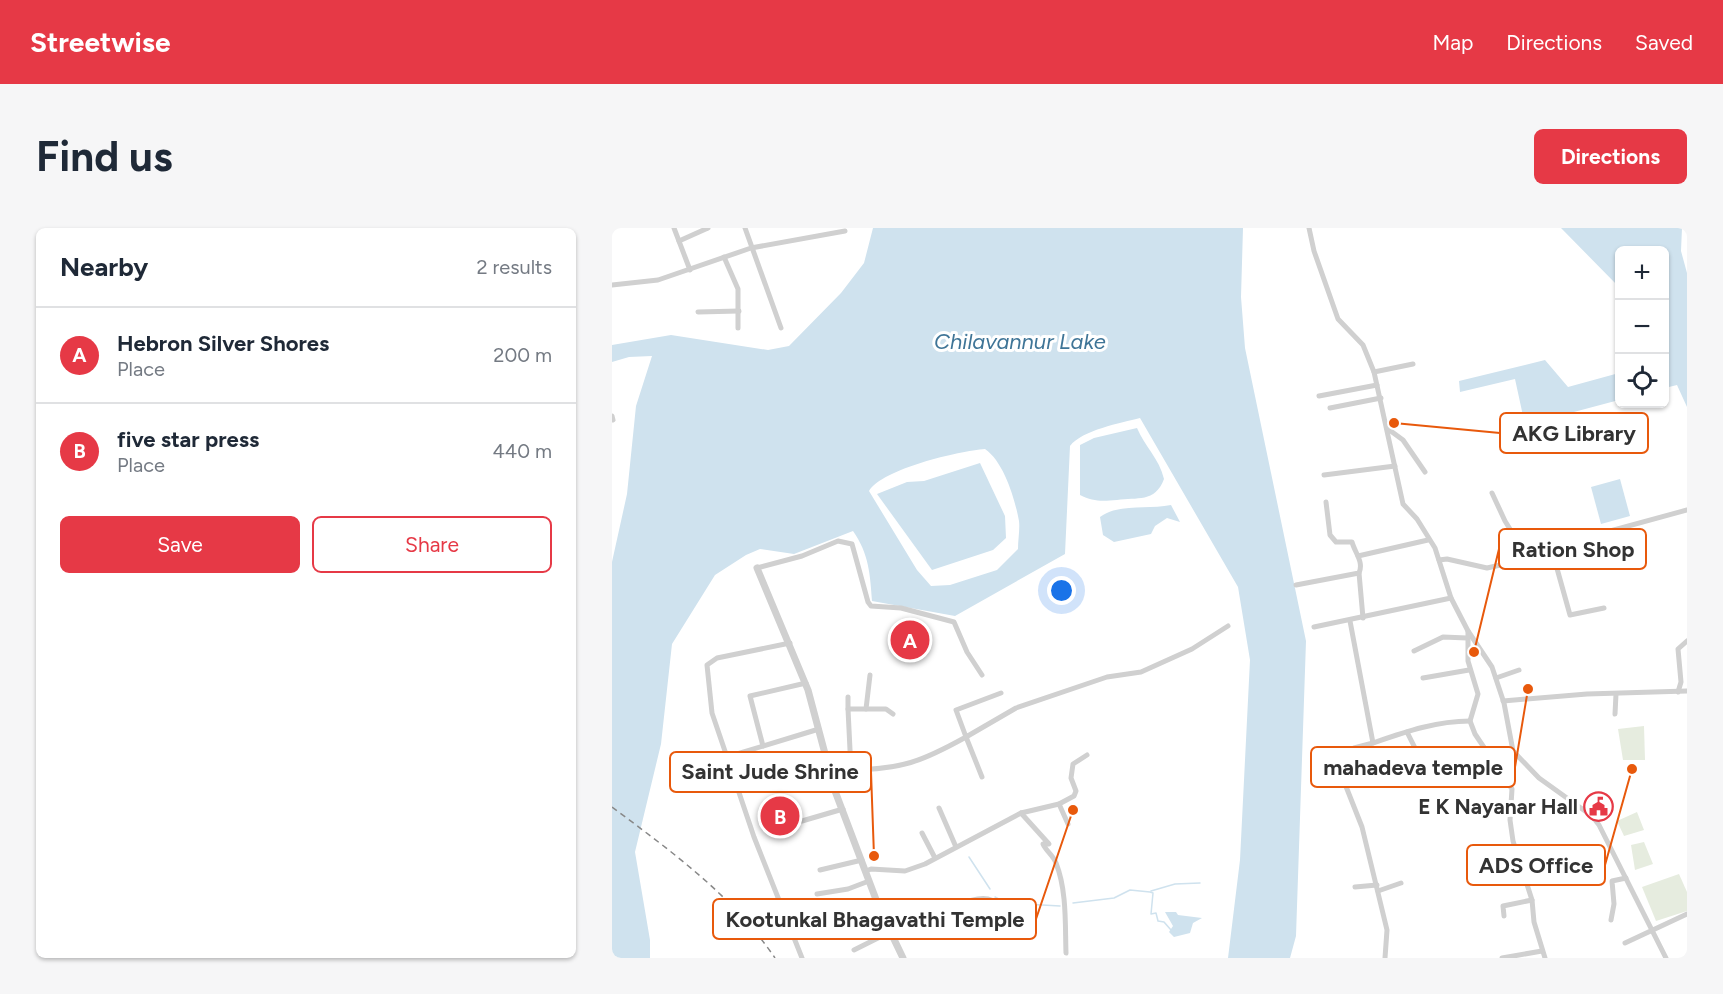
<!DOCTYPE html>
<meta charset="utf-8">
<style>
body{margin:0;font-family:Figtree,sans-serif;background:#f6f6f7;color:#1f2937}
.controls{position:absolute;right:18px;top:18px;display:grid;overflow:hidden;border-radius:9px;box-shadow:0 2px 4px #0004}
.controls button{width:54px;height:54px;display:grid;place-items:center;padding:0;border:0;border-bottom:2px solid #e0e1e3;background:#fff;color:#1f2937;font:30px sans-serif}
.you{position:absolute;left:450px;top:363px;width:21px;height:21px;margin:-15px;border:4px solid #fff;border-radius:50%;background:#1a73e8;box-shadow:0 0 0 9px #1a73e833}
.badge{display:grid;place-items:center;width:39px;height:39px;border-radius:50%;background:#e63946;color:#fff;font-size:20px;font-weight:700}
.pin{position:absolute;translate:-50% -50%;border:3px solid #fff;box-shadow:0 2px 6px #0006}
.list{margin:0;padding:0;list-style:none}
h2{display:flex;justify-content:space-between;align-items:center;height:78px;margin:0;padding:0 24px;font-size:26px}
h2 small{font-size:20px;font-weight:400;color:#747a83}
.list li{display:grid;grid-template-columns:39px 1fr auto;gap:18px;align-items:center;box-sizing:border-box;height:96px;padding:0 24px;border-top:2px solid #e0e1e3}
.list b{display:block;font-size:22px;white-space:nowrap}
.list p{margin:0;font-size:20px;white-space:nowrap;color:#747a83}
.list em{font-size:20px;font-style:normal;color:#747a83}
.actions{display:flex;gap:12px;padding:18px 24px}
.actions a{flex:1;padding:14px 0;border:2px solid #e63946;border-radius:9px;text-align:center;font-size:21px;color:#e63946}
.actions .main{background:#e63946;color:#fff}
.icon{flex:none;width:33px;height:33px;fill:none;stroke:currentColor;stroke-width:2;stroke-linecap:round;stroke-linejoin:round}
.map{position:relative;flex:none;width:1075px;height:730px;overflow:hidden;border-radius:9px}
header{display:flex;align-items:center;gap:36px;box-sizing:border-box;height:84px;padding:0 30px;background:#e63946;color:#fff}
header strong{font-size:28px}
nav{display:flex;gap:33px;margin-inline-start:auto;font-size:21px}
.intro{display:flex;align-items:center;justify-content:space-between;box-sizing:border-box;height:144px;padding:0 36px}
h1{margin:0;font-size:42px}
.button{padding:15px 27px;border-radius:9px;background:#e63946;color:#fff;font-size:21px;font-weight:700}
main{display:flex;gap:36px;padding:0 36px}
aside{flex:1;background:#fff;border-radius:9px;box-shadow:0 2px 4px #0004}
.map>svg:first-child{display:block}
.green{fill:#e6ecdf}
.water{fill:#cfe2ee;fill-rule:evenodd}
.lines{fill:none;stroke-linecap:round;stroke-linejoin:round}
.stream{stroke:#cfe2ee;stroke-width:1.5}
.minor{stroke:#d0d0d0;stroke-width:5}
.tertiary{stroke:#d0d0d0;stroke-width:7}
.rail{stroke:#888;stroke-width:1.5;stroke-dasharray:6 4.5;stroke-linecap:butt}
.labels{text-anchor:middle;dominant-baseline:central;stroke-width:6;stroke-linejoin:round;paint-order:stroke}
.poi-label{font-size:21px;font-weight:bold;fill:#333;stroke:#fff;text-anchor:end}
.water-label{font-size:22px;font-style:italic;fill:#3f7597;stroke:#fff}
.leader{fill:none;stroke:#e8590c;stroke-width:2}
.callout-dot{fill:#e8590c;stroke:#fff;stroke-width:2}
.callout{fill:#fff;stroke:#e8590c;stroke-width:2}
.callout-label{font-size:22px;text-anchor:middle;font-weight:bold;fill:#333}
</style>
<header>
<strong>Streetwise</strong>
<nav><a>Map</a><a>Directions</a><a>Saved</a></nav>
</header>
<div class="intro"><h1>Find us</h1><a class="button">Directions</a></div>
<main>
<aside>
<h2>Nearby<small>2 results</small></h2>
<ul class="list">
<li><span class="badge">A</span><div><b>Hebron Silver Shores</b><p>Place</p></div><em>200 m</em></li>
<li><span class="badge">B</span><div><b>five star press</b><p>Place</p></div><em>440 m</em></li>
</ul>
<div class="actions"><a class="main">Save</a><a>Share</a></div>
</aside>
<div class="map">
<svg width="1075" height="730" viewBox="0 0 1075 730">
<rect width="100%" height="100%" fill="#fff"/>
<g class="green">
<path d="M1032 498 1033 532H1011L1006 501Z"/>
<path d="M1025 584 1032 602 1012 608 1005 593Z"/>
<path d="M1032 614 1041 636 1023 642 1019 617Z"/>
<path d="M1067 646 1075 664V683L1044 693 1030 659Z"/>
</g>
<g class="water">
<path d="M261 0H631L629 69 633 120 694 413 684 708 678 730H616L628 632 638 432 626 359 528 190C509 195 470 202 458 218L453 326 343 388 260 373C258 346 257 326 241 303L182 326 148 321 134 327 103 347 60 416 49 516 23 624 38 712V730H0V334L15 266 24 178 40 128 17 129 0 134V117L59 107 156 122 177 118 229 65 252 35ZM373 221C392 234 403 271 407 293 408 301 406 312 406 321L385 342 338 357 319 358 305 342 257 263C270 241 347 223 373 221Z"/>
<path d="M949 0H1070L1069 23 1075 45V179L1065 157 1053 160V134L1056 132 1052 125V22H1008L1007 59Z"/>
<path d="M933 132 956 159 1007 145V172L913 197 903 151 848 164 847 153Z"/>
<path d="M525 200C533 219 547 230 552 251 543 275 525 269 505 272 491 273 481 274 468 267V217L482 210Z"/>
<path d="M368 235 393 288 394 310 381 322 320 342 265 266 295 254 312 253Z"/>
<path d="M1008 251 1018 288 989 296 979 259Z"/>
<path d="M559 277 568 294 555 290 543 298 539 306 502 314 491 307 488 289C507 275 536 282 559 277Z"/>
<path d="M553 684H564L566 687 590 690 581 695 578 705 562 709 557 704 561 698Z"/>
</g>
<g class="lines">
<g class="stream">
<path d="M357 629 378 661"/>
<path d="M539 663 563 656 588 655"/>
<path d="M383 669 394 675 448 678"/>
<path d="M461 675 502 670 518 662 538 664 541 665 539 686 544 685 546 693 552 694 559 702"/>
</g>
<g class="minor">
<path d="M62 0 78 42"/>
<path d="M133 0 169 100"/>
<path d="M697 0 702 23 726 91 751 117 762 144 791 276 805 291 823 320 839 370 856 403 880 439 892 475 901 523 927 550 980 588 987 597 1054 730"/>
<path d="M67 13 96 0"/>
<path d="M112 29 126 61V100"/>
<path d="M0 57 46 52 139 20 233 3"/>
<path d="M86 84 127 83"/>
<path d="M762 144 801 136"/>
<path d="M707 168 765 157"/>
<path d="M718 180 769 170"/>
<path d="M0 188 1 192"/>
<path d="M776 201 791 212 813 244"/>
<path d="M712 247 783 238"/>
<path d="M880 265 893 293 914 327"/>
<path d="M939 319 958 387 992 380"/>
<path d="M746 328 816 312"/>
<path d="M827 332 835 331 875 340 893 336 921 324 1075 282"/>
<path d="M145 340 190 328 226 313 240 316 256 374 259 378 289 380 342 394 355 424 370 447"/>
<path d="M747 345 751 390"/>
<path d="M684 357 747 345C752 334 743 325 740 314H724L718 307 714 274"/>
<path d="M738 393 761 515 742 520 733 527V556L750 599 775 702 773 730"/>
<path d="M702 399 839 370"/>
<path d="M856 403V433L866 466 858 493 863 506 900 561 898 592 901 613 920 672 922 694 933 730"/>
<path d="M178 415 105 430 95 437 100 485 115 529 207 501"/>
<path d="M802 423 831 409 855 410"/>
<path d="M811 450 857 442"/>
<path d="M884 450 907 442"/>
<path d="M1066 464 1069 454 1066 421 1075 413"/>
<path d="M389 465 344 482 354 509 404 480 495 449 529 444 580 421 616 398"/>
<path d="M891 473 975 466 1075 463"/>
<path d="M236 481V469"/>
<path d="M254 481H274L281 486"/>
<path d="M1003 486 1004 466"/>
<path d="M795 504 815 544"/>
<path d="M761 515C793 504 824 493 858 493"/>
<path d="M151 518 138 468 194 455"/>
<path d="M72 539 115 529 142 609 190 730"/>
<path d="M239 542C290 541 309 534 354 509L370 549"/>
<path d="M218 543 239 542 236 481H254L258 447"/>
<path d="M179 557 219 547"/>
<path d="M447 576 456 596"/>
<path d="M327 580 344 619"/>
<path d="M409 585 437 616H431C434 623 441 627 444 635 455 663 453 696 454 725"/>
<path d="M190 593 231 581"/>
<path d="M310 605 323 630"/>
<path d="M878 639 907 632"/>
<path d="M208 642 250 632"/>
<path d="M254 643 259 641 293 643 313 636 409 585 447 576 462 568 464 563 459 550 461 536 475 527"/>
<path d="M743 659 765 657"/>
<path d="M766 663 789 655"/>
<path d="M205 666 236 661 257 653"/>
<path d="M892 688 891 678 920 672"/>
<path d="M999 692 1002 676 1000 653 1014 650"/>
<path d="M282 711C304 701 353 666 376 671 388 674 398 685 408 692"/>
<path d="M1013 715 1075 686"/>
<path d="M242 722 278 704"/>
<path d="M890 730 930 723"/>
</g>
<path class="tertiary" d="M145 340 196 462 223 563 268 682 291 730"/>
<path class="rail" d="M0 579C60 624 120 667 163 730"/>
</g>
<defs>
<symbol id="civic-ring" viewBox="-11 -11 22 22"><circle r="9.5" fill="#fff" stroke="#e63946" stroke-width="1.5"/><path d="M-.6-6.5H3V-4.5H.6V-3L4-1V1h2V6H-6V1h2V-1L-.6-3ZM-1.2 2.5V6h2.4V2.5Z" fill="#e63946"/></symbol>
</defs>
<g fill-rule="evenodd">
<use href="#civic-ring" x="970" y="562" width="33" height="33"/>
</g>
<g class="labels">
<g class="poi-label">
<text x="966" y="578">E K Nayanar Hall</text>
</g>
<g class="water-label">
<text x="408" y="113">Chilavannur Lake</text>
</g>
</g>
<path class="leader" d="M782 195L888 205M862 424L887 321M916 461L903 539M262 628L259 544M1020 541L993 637M461 582L424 691"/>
<g class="callout-dot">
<circle cx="782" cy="195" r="6"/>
<circle cx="862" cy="424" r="6"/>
<circle cx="916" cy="461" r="6"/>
<circle cx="262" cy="628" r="6"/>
<circle cx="1020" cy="541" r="6"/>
<circle cx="461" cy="582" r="6"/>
</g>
<g class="callout">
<rect x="888" y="185" width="148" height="40" rx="6"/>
<rect x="887" y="301" width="147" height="40" rx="6"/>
<rect x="699" y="519" width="204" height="40" rx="6"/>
<rect x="58" y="524" width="201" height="40" rx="6"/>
<rect x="855" y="617" width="138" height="40" rx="6"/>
<rect x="101" y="671" width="323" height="40" rx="6"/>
</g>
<g class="callout-label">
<text x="962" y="213">AKG Library</text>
<text x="961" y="329">Ration Shop</text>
<text x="801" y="547">mahadeva temple</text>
<text x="158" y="551">Saint Jude Shrine</text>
<text x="924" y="645">ADS Office</text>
<text x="263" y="699">Kootunkal Bhagavathi Temple</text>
</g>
</svg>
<div class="controls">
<button>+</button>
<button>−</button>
<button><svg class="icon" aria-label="locate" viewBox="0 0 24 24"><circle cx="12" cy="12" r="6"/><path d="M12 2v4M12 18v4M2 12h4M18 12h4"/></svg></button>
</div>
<div class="you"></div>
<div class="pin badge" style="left:298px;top:412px">A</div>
<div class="pin badge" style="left:168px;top:588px">B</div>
</div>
</main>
